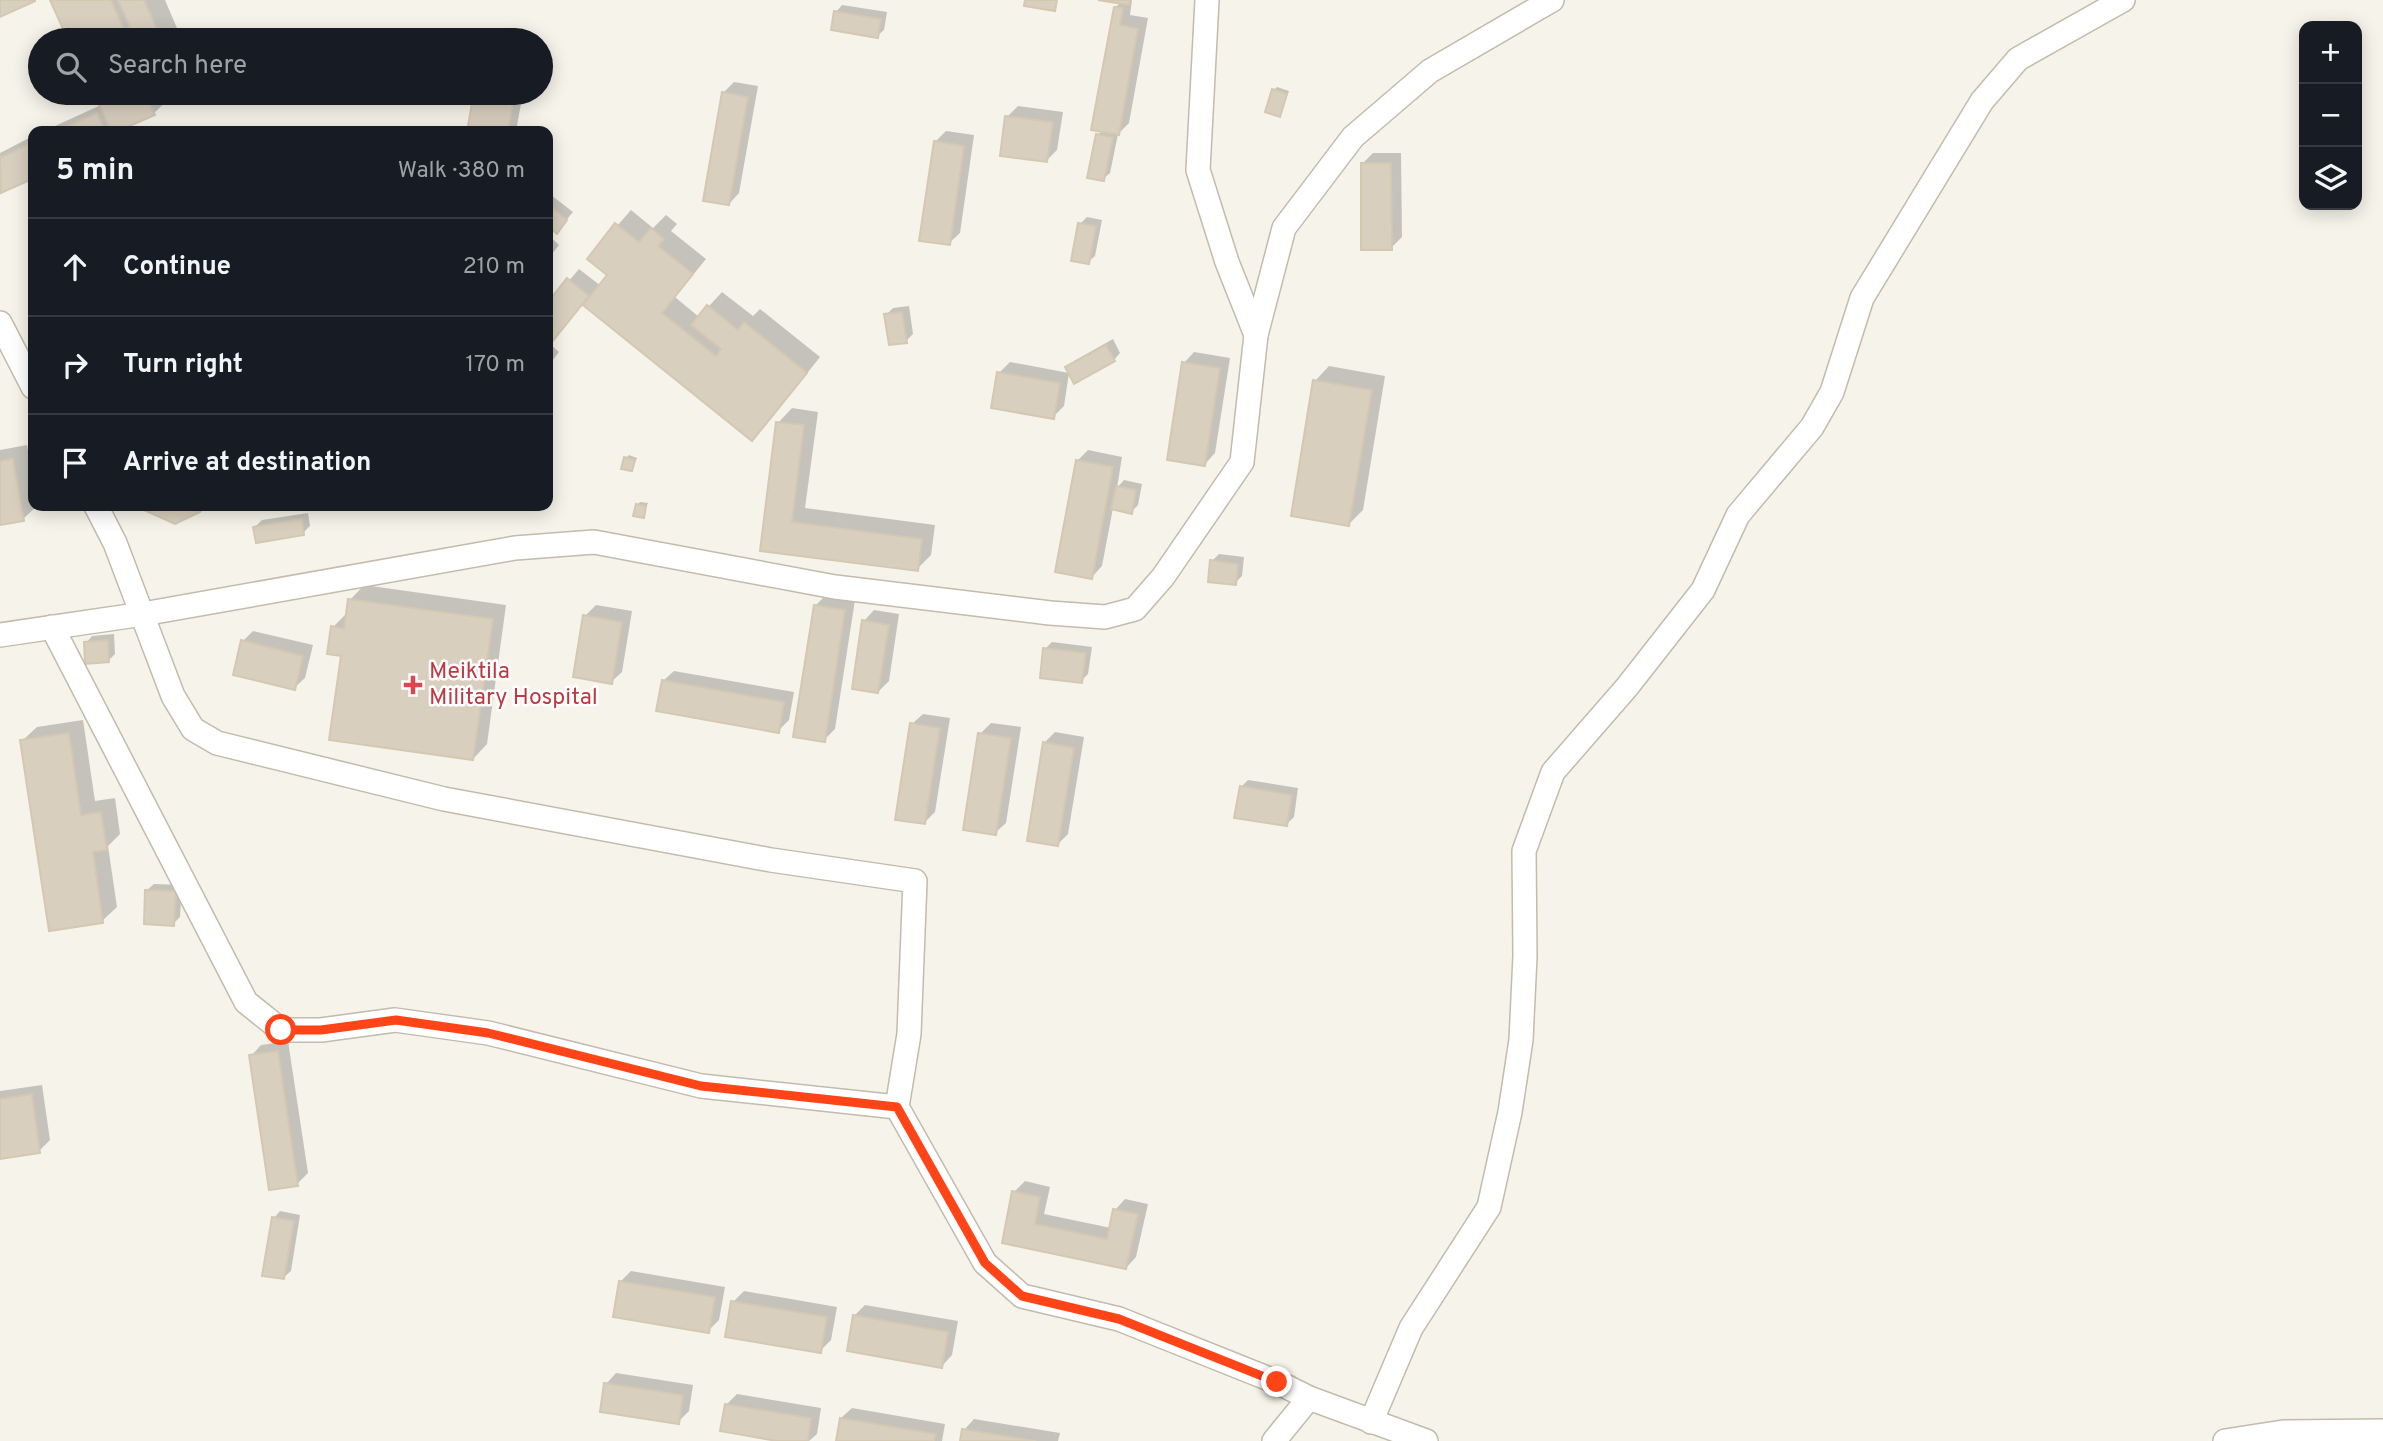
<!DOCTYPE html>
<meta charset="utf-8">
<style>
body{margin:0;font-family:Overpass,sans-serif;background:#20242c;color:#f1f3f6}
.controls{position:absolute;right:21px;top:21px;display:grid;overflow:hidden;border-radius:14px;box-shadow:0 4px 18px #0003}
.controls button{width:63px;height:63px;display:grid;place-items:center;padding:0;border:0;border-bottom:2px solid #363941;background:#171b24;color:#f1f3f6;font:35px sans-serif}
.stop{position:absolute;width:21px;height:21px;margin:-16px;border:5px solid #ff4418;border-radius:50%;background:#fff}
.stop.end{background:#ff4418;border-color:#fff;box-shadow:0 2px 7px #0008}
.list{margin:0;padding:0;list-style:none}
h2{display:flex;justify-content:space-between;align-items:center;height:91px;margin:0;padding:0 28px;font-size:30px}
h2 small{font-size:23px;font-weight:400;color:#9ea1a6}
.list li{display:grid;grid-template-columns:46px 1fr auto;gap:21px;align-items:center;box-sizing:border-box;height:98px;padding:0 28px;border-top:2px solid #363941}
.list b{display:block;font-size:26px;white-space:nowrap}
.list em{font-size:23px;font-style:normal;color:#9ea1a6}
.icon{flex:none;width:38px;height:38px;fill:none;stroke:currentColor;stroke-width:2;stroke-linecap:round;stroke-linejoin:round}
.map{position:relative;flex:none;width:2383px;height:1441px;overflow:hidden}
.search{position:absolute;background:#171b24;box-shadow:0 4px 18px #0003;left:28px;top:28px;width:525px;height:77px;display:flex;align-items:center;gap:18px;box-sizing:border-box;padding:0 24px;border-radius:38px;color:#9ea1a6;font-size:26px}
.panel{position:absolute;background:#171b24;box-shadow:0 4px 18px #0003;left:28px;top:126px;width:525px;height:385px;border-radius:14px}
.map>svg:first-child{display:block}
.shadow{fill:#0003}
.building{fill:#d9cfbf;stroke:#d4c8b1;stroke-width:2}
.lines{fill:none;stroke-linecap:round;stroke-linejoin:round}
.minor-casing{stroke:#c3bbac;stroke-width:26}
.minor{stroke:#fff;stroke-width:23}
.route{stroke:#ff4418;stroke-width:9}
.health-dot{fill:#e0444e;stroke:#fff;stroke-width:2.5}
.labels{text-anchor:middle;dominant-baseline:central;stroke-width:5;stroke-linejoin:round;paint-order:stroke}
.health-label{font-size:23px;fill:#be3a42;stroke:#fff;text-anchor:start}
</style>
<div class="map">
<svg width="2383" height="1441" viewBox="0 0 2383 1441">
<rect width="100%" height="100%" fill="#f6f3ea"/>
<g class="shadow">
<path d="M52 0H165L182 40H149L147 34 141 36 143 40H70Z"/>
<path d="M1107 0H1132L1130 15 1148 18 1129 123 1118 134 1110 173 1103 179 1098 135 1102 131 1115 8 1121 2Z"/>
<path d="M842 5 887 12 884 30 877 36 836 12Z"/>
<path d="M734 82 758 86 739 193 729 204 723 93Z"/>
<path d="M1277 87 1289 91 1280 115 1274 90Z"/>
<path d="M96 93H166L169 99 154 113 121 131H44L101 105Z"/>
<path d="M476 93H523L516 131H469Z"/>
<path d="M1018 106 1063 112 1057 150 1047 160 1007 117Z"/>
<path d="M946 131 974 135 960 233 949 243 935 142Z"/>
<path d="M33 136V179L32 177 2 191 0 153Z"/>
<path d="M1373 153H1401L1402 237 1391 248 1362 164Z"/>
<path d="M551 195 573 212 557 231 548 224V199Z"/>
<path d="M631 210 653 228 666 215 677 224 671 231 706 259 675 297 699 317 722 292 753 316 760 309 820 357 766 425 752 439 583 303 550 344 559 352 548 366V305L579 269 601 286 610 275 589 258Z"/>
<path d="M1087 217 1102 220 1095 256 1088 262 1080 224Z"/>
<path d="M548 235 559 245 548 259Z"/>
<path d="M909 306 913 334 906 341 886 315 893 308Z"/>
<path d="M1113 339 1120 353 1114 360 1067 368 1074 361Z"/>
<path d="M1194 352 1230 358 1215 453 1205 464 1184 363Z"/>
<path d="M1010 362 1069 373 1064 406 1053 417 999 373Z"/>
<path d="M1329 366 1385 376 1363 510 1349 524 1315 381Z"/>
<path d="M792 408 818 412 805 508 935 525 931 555 917 569 762 549 778 423Z"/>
<path d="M27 445 33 480V506H37L23 519 0 523V450Z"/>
<path d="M1088 450 1122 457 1117 488 1124 480 1142 484 1138 505 1131 512 1113 508 1102 566 1092 577 1077 461Z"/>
<path d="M629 455 637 458 632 469 626 458Z"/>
<path d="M640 502 648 503 643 516 637 505Z"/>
<path d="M308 513 310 526 303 533 255 527 262 520Z"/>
<path d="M1219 554 1244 557 1242 576 1235 583 1212 561Z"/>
<path d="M364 585 506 605 487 744 473 759 343 654 333 627 348 612 350 600Z"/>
<path d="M826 595 855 600 835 729 824 740 815 606Z"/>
<path d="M596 605 632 611 622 672 611 682 585 616Z"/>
<path d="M874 610 899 614 889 681 878 692 864 621Z"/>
<path d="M253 631 313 645 305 678 294 688 243 641Z"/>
<path d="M114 634 115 654 108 661 86 643 92 636Z"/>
<path d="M1052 642 1092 647 1088 674 1081 681 1045 649Z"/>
<path d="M674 671 794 692 789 720 778 731 663 681Z"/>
<path d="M923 714 950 718 935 812 924 823 912 724Z"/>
<path d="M83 720 95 801 115 798 120 834 108 846 117 907 102 921 22 741 37 727Z"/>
<path d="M991 723 1021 727 1006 823 995 833 980 734Z"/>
<path d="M1055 732 1084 737 1068 834 1057 845 1044 743Z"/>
<path d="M1248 780 1298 788 1294 817 1287 824 1241 787Z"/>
<path d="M154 884 182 885 180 917 173 924 147 890Z"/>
<path d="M288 1041 308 1173 297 1184 251 1056 261 1045Z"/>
<path d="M42 1085 50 1140 39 1151 0 1157V1091Z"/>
<path d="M1025 1181 1050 1187 1044 1214 1111 1228 1115 1210 1125 1199 1148 1204 1136 1257 1126 1268 1004 1241 1014 1192Z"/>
<path d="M280 1211 300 1215 291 1271 284 1277 274 1218Z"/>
<path d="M631 1271 725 1287 719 1320 708 1331 621 1281Z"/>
<path d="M744 1291 837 1307 831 1340 820 1351 733 1302Z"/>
<path d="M865 1305 958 1321 952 1355 942 1366 854 1316Z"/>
<path d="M616 1373 693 1385 689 1411 678 1422 606 1384Z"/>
<path d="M737 1394 821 1408 817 1434 809 1441H787L726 1405Z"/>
<path d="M852 1408 945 1424 942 1441H838L841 1418Z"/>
<path d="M974 1419 1060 1433 1058 1441H962L964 1430Z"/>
</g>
<g class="building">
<path d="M0 0H35V1L0 17Z"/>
<path d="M50 0H111L124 30 130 27 118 0H144L162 40H148L146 36 136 40H68Z"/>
<path d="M1025 0H1057L1055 11 1024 6Z"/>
<path d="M1098 0H1130L1129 5Z"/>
<path d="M1114 7 1123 8 1120 25 1138 29 1119 135 1091 130Z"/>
<path d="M834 11 881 19 878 38 831 30Z"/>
<path d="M1272 89 1287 94 1280 117 1265 112Z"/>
<path d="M722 92 748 97 729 205 703 201Z"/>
<path d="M94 93H145L155 115 118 131H111Z"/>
<path d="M474 93H515L508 131H467Z"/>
<path d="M97 113 105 131H57Z"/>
<path d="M1005 116 1053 122 1047 162 1000 156Z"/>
<path d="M1096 134 1113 137 1104 181 1087 178Z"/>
<path d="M934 141 964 146 950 245 919 241Z"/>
<path d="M33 142V183L32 179 1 193 0 158Z"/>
<path d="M1361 163H1391L1392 250H1361Z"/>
<path d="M548 204 567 220 557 234 548 226Z"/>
<path d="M615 223 639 242 651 228 664 239 658 246 693 274 662 313 716 356 721 349 691 325 707 305 738 330 744 322 807 373 752 441 583 305 607 275 587 259Z"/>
<path d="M1078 223 1096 226 1089 264 1071 261Z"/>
<path d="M567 278 589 296 548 347V302Z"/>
<path d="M902 312 907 343 889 345 884 314Z"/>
<path d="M1106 345 1115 361 1074 384 1065 367Z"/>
<path d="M1182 362 1220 368 1205 466 1167 460Z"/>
<path d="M997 372 1060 383 1054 419 991 408Z"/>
<path d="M1313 380 1372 390 1349 526 1291 516Z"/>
<path d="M776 422 804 425 792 522 922 539 918 571 760 551Z"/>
<path d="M624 457 635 460 632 471 621 469Z"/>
<path d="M13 459 24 521 0 525V461Z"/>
<path d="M1076 460 1113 467 1092 579 1055 572Z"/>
<path d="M1116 486 1136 490 1132 514 1111 509Z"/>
<path d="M636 504 646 506 644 518 633 516Z"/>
<path d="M135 506H204L200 512 175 524Z"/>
<path d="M302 519 304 535 256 543 253 527Z"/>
<path d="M1210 560 1238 564 1236 585 1208 582Z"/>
<path d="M348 599 493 619 473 760 329 740 341 656 327 654 331 626 344 629Z"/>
<path d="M814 605 845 610 825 742 793 737Z"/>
<path d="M583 615 622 622 612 684 573 677Z"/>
<path d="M862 620 889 625 878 693 852 689Z"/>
<path d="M108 640 109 662 85 664 84 642Z"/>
<path d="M241 640 303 656 295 690 233 675Z"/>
<path d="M1043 648 1086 653 1082 683 1040 678Z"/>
<path d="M662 680 784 702 779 733 656 711Z"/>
<path d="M910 723 940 728 925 824 895 820Z"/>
<path d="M69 733 81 815 101 812 107 850 93 852 103 923 49 931 20 740Z"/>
<path d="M978 733 1011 738 996 835 963 830Z"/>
<path d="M1043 742 1074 748 1058 846 1027 841Z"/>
<path d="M1240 786 1292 795 1287 826 1234 818Z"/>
<path d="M145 890 176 891 174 926 144 924Z"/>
<path d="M278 1051 298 1186 269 1190 249 1055Z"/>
<path d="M32 1094 40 1153 0 1159V1099Z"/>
<path d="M1012 1191 1040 1197 1035 1224 1107 1239 1113 1209 1138 1214 1126 1269 1002 1243Z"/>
<path d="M272 1217 294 1221 284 1279 262 1276Z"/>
<path d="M619 1281 715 1297 709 1333 613 1317Z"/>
<path d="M731 1301 827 1317 821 1353 725 1337Z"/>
<path d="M853 1315 948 1332 942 1368 847 1351Z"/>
<path d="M604 1383 683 1395 679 1424 600 1412Z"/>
<path d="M725 1404 811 1418 808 1441H777L720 1431Z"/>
<path d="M840 1418 936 1434 934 1441H836Z"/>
<path d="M962 1429 1036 1441H960Z"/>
</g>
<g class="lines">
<defs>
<g id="minor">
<path d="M1207 0 1198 170 1227 262 1256 335"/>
<path d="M0 323 33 387"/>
<path d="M96 506 115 543 173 696 193 729 217 743 444 799 771 860 915 881 909 1034 897 1107 985 1263 1022 1296 1119 1319 1277 1382 1309 1398 1426 1441"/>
<path d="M52 627 246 1002 281 1030H321L395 1020 488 1033 701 1086 897 1107"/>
<path d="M0 635 143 614 515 548 594 542 835 587 1050 613 1105 617 1135 609 1163 577 1242 462 1256 335 1284 228 1353 137 1430 71 1552 0"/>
<path d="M1371 1422 1411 1328 1489 1207 1510 1112 1521 1040 1525 956 1524 851 1553 772 1627 687 1703 590 1738 515 1812 427 1832 392 1862 298 1982 101 2018 59 2123 0"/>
<path d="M1274 1441 1309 1398"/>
<path d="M2225 1441 2283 1432 2383 1431"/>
</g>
</defs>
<use href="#minor" class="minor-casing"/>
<use href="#minor" class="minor"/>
</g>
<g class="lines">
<path class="route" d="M281 1030H321L396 1020 488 1033 701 1086 897 1107 985 1263 1022 1296 1119 1319 1277 1382"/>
</g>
<path class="health-dot" d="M409.5 674.5h7v7h7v7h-7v7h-7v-7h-7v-7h7z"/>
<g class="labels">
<g class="health-label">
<text x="429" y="672">Meiktila<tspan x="429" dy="26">Military Hospital</tspan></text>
</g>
</g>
</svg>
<div class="controls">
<button>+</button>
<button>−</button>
<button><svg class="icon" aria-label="layers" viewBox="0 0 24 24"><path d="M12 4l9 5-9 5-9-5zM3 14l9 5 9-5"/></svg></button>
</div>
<div class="stop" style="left:281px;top:1030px"></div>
<div class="stop end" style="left:1277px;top:1382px"></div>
<div class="search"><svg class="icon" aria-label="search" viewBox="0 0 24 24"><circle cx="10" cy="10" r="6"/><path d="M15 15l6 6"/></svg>Search here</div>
<section class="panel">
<h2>5 min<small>Walk · 380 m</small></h2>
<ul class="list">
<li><svg class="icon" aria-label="ahead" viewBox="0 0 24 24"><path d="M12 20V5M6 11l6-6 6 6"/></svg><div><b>Continue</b></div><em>210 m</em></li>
<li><svg class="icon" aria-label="right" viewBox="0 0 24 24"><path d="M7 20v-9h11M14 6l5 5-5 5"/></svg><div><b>Turn right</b></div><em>170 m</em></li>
<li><svg class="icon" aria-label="arrive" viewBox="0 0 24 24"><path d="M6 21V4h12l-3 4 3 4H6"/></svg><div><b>Arrive at destination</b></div></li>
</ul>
</section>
</div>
